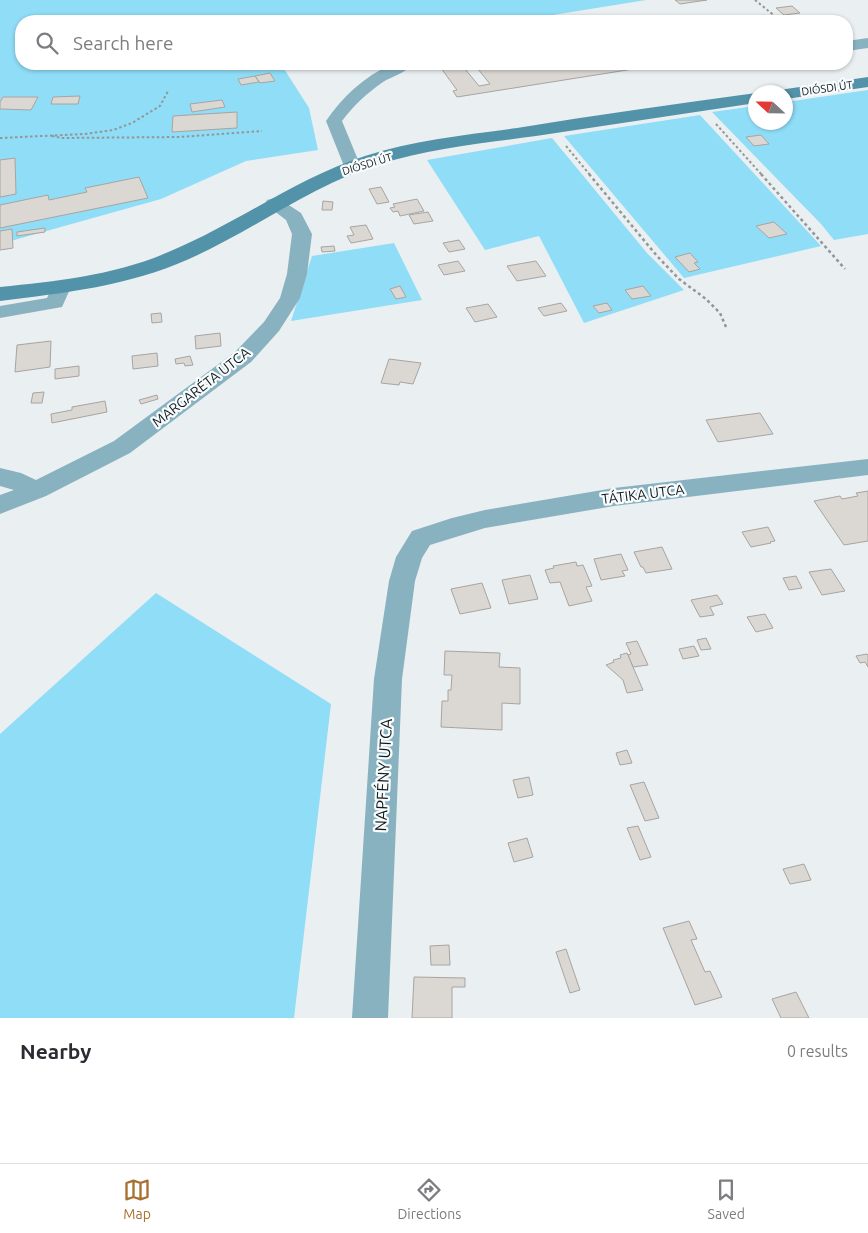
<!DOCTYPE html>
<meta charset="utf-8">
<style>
body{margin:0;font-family:Ubuntu,sans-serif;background:#f2f2f3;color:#2b2b33}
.compass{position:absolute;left:748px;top:85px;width:45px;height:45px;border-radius:50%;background:#fff;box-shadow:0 1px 4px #0004;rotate:292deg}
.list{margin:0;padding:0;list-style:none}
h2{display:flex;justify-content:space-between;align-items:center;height:65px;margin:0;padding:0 20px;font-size:21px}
h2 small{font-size:16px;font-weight:400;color:#7c7c81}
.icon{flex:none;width:28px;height:28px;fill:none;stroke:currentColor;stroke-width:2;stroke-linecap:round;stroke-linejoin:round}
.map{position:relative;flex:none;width:868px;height:1018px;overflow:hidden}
.search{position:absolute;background:#fff;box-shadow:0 1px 4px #0004;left:15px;right:15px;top:15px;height:55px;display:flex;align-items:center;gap:12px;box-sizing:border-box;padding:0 18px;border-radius:20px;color:#7c7c81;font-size:19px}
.sheet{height:145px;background:#fff}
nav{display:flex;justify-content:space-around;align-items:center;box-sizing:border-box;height:70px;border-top:1px solid #e1e1e2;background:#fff;font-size:14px;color:#7c7c81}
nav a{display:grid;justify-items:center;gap:2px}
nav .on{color:#a96f2f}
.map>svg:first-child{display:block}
.green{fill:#90ddf7}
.building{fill:#dbd7d3;stroke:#a8a4a1}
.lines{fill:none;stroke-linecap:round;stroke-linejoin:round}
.path-far1{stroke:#939697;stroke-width:2;stroke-dasharray:2.5 2.5;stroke-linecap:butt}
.path{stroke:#939697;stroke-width:2.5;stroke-dasharray:3 3;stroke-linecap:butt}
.street{fill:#89b2c0;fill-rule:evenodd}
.secondary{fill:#5393a9;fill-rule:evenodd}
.labels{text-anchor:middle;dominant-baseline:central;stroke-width:4.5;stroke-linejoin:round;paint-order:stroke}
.far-street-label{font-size:11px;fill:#161818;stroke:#f7fcfe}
.street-label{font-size:14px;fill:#161818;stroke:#f7fcfe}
.near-street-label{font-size:16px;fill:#161818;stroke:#f7fcfe}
</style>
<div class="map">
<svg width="868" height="1018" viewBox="0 0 868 1018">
<rect width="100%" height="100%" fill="#eaeff1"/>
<g class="green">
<path d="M0 0H646L516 21H21V64H281L309 108 318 150 246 161 161 199 0 244Z"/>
<path d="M868 90V234L834 240 821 224 712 112 755 106 756 122H786V102Z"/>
<path d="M700 115 821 246 684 278 564 136Z"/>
<path d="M552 138 647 253 684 290 584 323 539 236 485 250 427 160Z"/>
<path d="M394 243 422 300 291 321 312 256Z"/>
<path d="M156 593 331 704 294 1018H0V734Z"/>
</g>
<g class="building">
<path d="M675 0H707L680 4Z"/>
<path d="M792 6 800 13 784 15 776 8Z"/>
<path d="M438 64H461L479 86 490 84 474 64H665L457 97 453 91 457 90Z"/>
<path d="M270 73 275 81 260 83 255 76Z"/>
<path d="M255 76 259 82 241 85 238 79Z"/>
<path d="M80 96 78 104H51L53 97Z"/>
<path d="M3 97H38L31 110 0 109V102Z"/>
<path d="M222 100 225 107 192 112 190 104Z"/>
<path d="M237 112V128L172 132 173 116Z"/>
<path d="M761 135 769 144 754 146 746 137Z"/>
<path d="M15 158 16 194 0 197V160Z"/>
<path d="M139 177 148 198 0 228V205L48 195 49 200 87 192 85 188Z"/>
<path d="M381 187 389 202 377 204 369 189Z"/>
<path d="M417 199 424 211 400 216 398 211 393 212 390 208 395 207 393 204Z"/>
<path d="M323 201 333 202 332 210H322Z"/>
<path d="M428 212 433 221 414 224 409 215Z"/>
<path d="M774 222 787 234 769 238 756 226Z"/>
<path d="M366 225 373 239 351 243 347 236 354 235 350 227Z"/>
<path d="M45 228V232L17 236V232Z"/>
<path d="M12 229 13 248 0 250V231Z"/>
<path d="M459 240 465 249 449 252 443 243Z"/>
<path d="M334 246 335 251 322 252 321 247Z"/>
<path d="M690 253 698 262 694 263 700 269 689 272 675 257Z"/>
<path d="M458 261 465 271 444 275 438 265Z"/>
<path d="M536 261 546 276 517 281 507 266Z"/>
<path d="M400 286 406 297 396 299 390 289Z"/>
<path d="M643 286 651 296 632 299 625 290Z"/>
<path d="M561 303 567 311 544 316 538 308Z"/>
<path d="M607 303 612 310 599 313 593 306Z"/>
<path d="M488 304 497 317 475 322 466 308Z"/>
<path d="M161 313 162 322 152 323 151 314Z"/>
<path d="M220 333 221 346 196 349 195 336Z"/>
<path d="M51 341 50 367 15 372 17 345Z"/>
<path d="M157 353 158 366 133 369 132 356Z"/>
<path d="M190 356 193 365 185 366 184 363 176 364 175 359Z"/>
<path d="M389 359 421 363 413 384 400 382 399 385 381 383Z"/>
<path d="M79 366V376L55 379V369Z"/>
<path d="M44 392 42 403H31L33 393Z"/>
<path d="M157 395 158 399 141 404 139 400Z"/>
<path d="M105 401 107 412 52 423 51 414 72 410V407Z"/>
<path d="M760 413 773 434 718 442 706 420Z"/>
<path d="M868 491V541L844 545 814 501 840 496 842 499 858 496 856 493Z"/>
<path d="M768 527 775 541 770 542 771 543 751 547 742 532Z"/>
<path d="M662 547 672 569 646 573 643 567H641L634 552Z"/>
<path d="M621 554 628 570 622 571 625 576 601 580 594 559Z"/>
<path d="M576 562 577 566 583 565 592 586 586 587 592 601 569 606 560 582 550 583 545 570 554 568 553 566Z"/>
<path d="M831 569 845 591 822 595 809 572Z"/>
<path d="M530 575 538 599 509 604 502 580Z"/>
<path d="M796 576 802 588 789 590 783 578Z"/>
<path d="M482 583 491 608 460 614 451 589Z"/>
<path d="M717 595 723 604 710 607 714 615 700 617 691 600Z"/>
<path d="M765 614 773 628 756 632 747 617Z"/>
<path d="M706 638 711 649 701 650 697 640Z"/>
<path d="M637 641 648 665 633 667 628 655 631 654 626 643Z"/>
<path d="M694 646 699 656 683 659 679 649Z"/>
<path d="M445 651 500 653 499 667 520 668V704L502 703V730L441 727 442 701H448V690H451L452 675H444Z"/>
<path d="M627 653 633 667 643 690 627 693 623 680 606 665 614 662 613 660 621 658 620 655Z"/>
<path d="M867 654 868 655V667L865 662 860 663 856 656Z"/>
<path d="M627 750 632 763 620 765 616 753Z"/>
<path d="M529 777 533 795 518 798 513 780Z"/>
<path d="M644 782 659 818 645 821 630 785Z"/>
<path d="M638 826 651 857 640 860 627 828Z"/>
<path d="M527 838 533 857 514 862 508 843Z"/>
<path d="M804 864 811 880 790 884 783 869Z"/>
<path d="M689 921 697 939 691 940 705 972 710 971 722 997 695 1005 663 928Z"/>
<path d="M449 945 450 965H431L430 946Z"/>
<path d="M566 949 580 990 570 993 556 952Z"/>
<path d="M414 977 465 978V987H452V1018H412Z"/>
<path d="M796 992 809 1018H781L772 999Z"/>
</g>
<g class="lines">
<g class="path-far1">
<path d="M755 0 781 21"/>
<path d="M716 124 762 175"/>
<path d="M52 136 61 138 180 137 262 131"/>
<path d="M0 138 85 134 113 130 132 123 160 106 168 91"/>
<path d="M566 146 590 175"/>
</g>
<g class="path">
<path d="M589 174 657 256 679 279 706 299 720 313 726 327"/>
<path d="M761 174 845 269"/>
</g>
<g class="street">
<path d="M868 38V48L847 51V41Z"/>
<path d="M392 64H413C407 72 391 77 383 82 367 93 353 106 342 121L361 167 358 171 352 172 346 171 326 121C342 97 365 76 392 64Z"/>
<path d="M274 198 281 200 301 213 312 234 307 274 300 298 279 331 251 362 130 453 46 496 0 514V495L14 490 0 486V468L21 473 36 480 114 441 235 352 264 322 280 298 287 274 292 234 286 220 265 204 267 200Z"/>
<path d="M61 281 68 283 71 287 62 307 0 318V306L47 298 54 283Z"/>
<path d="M868 459V475L614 506 485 528 430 545 422 558 415 581 402 679 388 1018H352L374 679 389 581 396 557 412 531 452 518 485 510 614 488Z"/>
</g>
<g class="secondary">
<path d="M868 77V87L786 99V92H778L786 89Z"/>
<path d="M756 93V103C682 114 609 125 536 136 484 143 430 148 380 164 312 185 254 230 189 259 129 286 64 293 0 301V287C59 281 118 275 173 250 239 222 297 178 365 156 414 140 466 135 517 128 596 115 676 104 756 93Z"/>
</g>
</g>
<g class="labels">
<g class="far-street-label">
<text transform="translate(827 88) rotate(-8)">DIÓSDI ÚT</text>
<text transform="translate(367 164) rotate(-17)">DIÓSDI ÚT</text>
</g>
<g class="street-label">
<text transform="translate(201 387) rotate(-38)">MARGARÉTA UTCA</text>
<text transform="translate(643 494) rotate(-7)">TÁTIKA UTCA</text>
</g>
<g class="near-street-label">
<text transform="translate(383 775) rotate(-87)">NAPFÉNY UTCA</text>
</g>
</g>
</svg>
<svg class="compass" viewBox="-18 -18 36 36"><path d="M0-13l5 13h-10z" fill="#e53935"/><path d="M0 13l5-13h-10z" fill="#7c7c81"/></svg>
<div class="search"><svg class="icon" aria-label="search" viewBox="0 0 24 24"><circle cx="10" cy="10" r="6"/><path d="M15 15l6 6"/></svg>Search here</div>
</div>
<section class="sheet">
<h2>Nearby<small>0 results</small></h2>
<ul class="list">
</ul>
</section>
<nav>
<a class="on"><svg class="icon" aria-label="map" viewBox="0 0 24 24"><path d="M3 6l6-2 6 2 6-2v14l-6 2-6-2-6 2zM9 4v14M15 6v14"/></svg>Map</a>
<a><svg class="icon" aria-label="directions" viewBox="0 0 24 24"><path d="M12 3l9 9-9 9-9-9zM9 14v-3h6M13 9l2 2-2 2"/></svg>Directions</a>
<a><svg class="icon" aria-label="saved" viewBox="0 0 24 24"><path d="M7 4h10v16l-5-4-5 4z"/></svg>Saved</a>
</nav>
